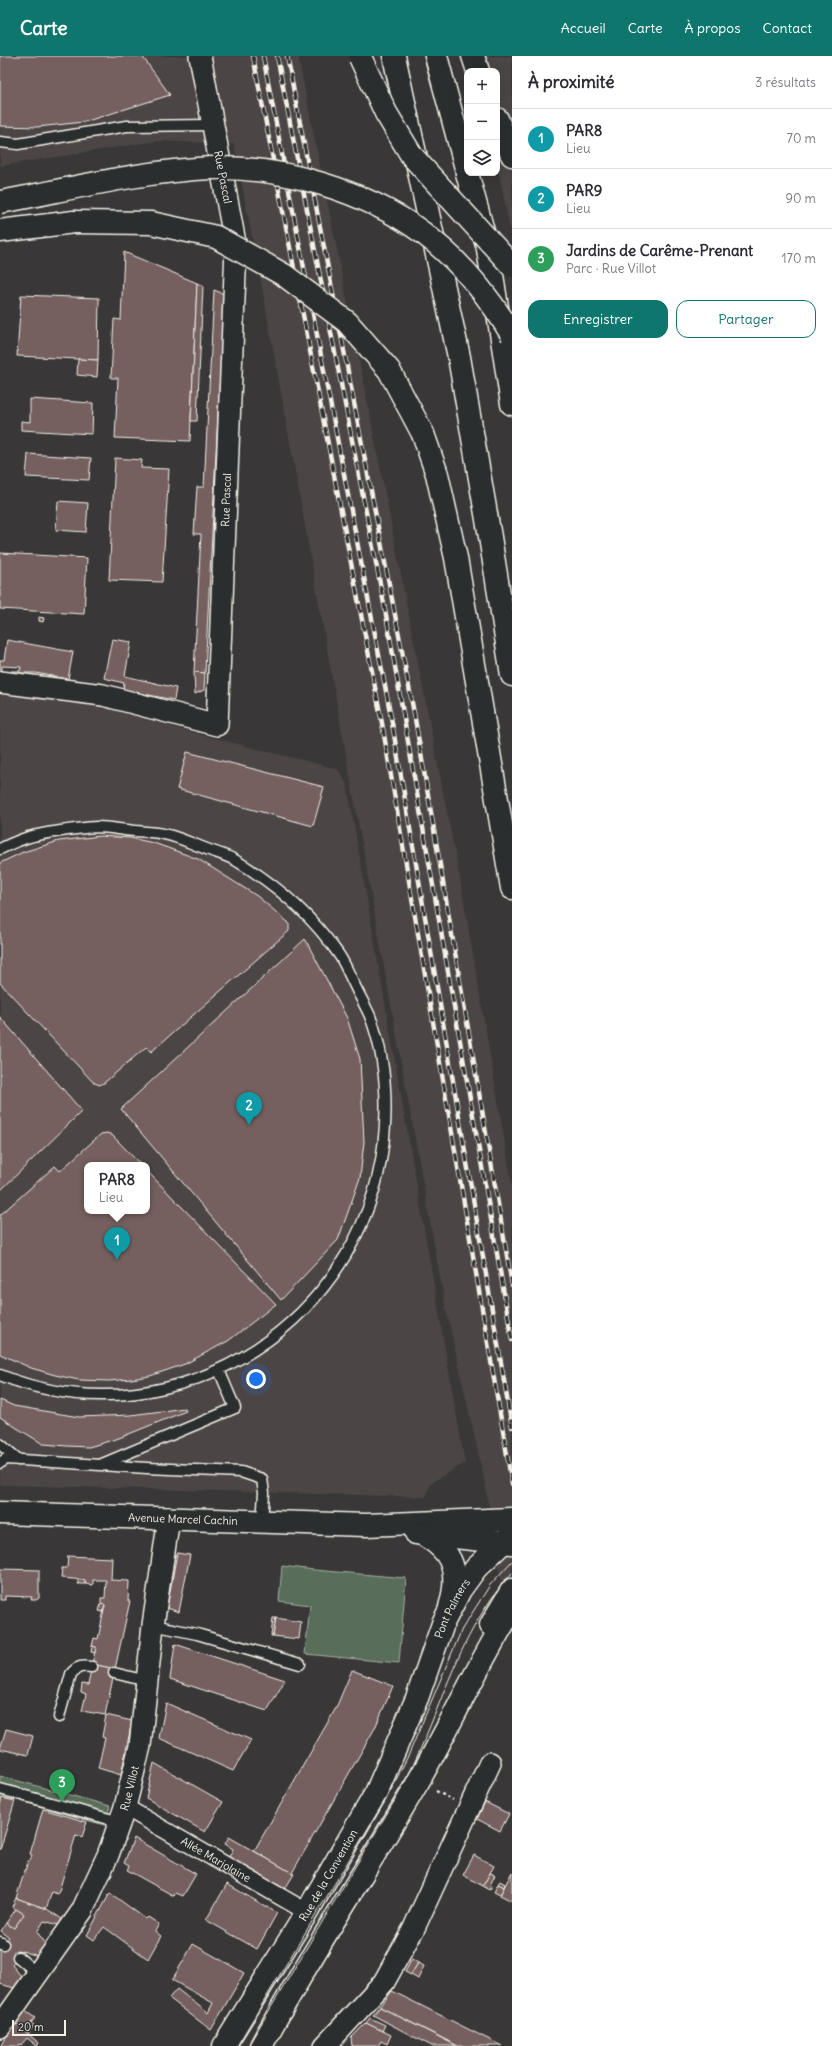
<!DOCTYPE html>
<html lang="fr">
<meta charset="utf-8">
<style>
body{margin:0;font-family:Delius,sans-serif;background:#f7f7f7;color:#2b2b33}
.controls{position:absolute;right:12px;top:12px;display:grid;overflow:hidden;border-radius:8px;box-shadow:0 4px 16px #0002}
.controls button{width:36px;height:36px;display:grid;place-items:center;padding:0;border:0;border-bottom:1px solid #e1e1e2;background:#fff;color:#2b2b33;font:20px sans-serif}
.scale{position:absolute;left:12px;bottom:10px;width:54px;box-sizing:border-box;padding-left:4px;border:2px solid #f4f1e8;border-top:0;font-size:11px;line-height:14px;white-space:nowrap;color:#f4f1e8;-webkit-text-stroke:3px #2a2d2e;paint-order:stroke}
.you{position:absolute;left:256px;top:1323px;width:14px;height:14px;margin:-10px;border:3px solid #fff;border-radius:50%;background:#1a73e8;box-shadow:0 0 0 6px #1a73e833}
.badge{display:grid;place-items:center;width:26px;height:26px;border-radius:50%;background:#0f766e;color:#fff;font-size:13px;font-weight:700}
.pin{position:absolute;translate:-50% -33px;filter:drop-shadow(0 1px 2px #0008)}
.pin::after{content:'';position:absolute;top:21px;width:14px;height:12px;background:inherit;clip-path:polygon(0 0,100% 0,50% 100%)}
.popup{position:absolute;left:84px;top:1106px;width:66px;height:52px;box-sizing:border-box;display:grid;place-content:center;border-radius:8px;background:#fff;filter:drop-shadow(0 1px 3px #0005);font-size:13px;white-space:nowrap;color:#7c7c81}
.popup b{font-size:15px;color:#2b2b33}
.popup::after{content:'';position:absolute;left:50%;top:100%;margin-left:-8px;border:8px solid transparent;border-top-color:#fff}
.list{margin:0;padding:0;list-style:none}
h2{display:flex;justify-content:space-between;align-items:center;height:52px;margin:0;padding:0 16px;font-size:17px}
h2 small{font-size:13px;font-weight:400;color:#7c7c81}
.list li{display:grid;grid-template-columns:26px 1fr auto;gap:12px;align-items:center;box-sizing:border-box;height:60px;padding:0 16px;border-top:1px solid #e1e1e2}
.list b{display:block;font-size:15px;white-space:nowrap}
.list p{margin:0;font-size:13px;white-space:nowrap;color:#7c7c81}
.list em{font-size:13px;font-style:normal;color:#7c7c81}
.actions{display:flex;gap:8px;padding:12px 16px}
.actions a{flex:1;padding:9px 0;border:1px solid #0f766e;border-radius:12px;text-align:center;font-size:14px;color:#0f766e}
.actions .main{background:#0f766e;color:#fff}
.icon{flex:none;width:22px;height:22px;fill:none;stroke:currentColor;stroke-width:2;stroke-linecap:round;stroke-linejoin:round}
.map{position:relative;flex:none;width:512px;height:1990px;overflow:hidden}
header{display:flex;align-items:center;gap:24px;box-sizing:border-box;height:56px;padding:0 20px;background:#0f766e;color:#fff}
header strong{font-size:19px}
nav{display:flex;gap:22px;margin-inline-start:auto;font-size:14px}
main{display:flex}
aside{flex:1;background:#fff}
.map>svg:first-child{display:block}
.built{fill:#4b4444;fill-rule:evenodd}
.green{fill:#586e5a;stroke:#a6b0a1}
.building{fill:#74615f;stroke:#f4f1e8}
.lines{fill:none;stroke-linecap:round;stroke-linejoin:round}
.service-casing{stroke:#f4f1e8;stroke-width:13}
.pedestrian-casing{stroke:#f4f1e8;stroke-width:19}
.minor-casing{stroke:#f4f1e8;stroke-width:24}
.tertiary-casing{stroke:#f4f1e8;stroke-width:25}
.primary-casing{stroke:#f4f1e8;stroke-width:25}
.motorway-casing{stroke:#f4f1e8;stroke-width:25}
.path{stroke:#f4f1e8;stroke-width:2.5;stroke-dasharray:3 3;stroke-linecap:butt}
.service{stroke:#2a2d2e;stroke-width:10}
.pedestrian{stroke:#2a2d2e;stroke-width:16}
.minor{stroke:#2a2d2e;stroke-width:21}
.tertiary{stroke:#2a2d2e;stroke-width:22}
.primary{stroke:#2a2d2e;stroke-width:22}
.motorway{stroke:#2a2d2e;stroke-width:22}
.tram{stroke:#f4f1e8;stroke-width:1}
.rail-casing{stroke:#f4f1e8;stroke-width:4.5}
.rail{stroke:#2a2d2e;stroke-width:3;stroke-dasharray:9;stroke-linecap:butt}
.motorway-bridge-casing{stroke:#f4f1e8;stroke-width:25;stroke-linecap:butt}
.motorway-bridge{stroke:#2a2d2e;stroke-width:22}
.labels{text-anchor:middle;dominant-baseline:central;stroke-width:4;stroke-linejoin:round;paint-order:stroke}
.street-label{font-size:11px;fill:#f4f1e8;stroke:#2a2d2e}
</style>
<header>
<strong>Carte</strong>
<nav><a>Accueil</a><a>Carte</a><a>À propos</a><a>Contact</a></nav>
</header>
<main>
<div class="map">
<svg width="512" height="1990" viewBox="0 0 512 1990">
<rect width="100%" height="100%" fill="#393738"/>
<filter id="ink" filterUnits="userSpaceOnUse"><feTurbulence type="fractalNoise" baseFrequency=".025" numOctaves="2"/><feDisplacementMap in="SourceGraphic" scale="8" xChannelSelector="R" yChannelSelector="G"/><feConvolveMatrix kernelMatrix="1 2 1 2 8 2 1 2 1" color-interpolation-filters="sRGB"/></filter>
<g filter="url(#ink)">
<g class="built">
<path d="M0 0H298L363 323 461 828 512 1128V1587L485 1428 444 1244 263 237 234 88 157 85 0 110Z"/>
<path d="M472 0H512V184L497 107V15H475Z"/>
<path d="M42 638 97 649 206 680 338 713 347 728 465 1407 431 1427 426 1441 0 1429V639ZM87 1109H147V1155H87Z"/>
</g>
<g class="green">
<path d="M282 1510 314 1514 406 1522 399 1607 305 1598 310 1549 279 1545Z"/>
<path d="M0 1720 110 1750 104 1769 17 1744 3 1742 0 1749Z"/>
</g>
<g class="building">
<path d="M0 0H142L170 39 84 66 37 71 0 70Z"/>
<path d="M124 196 197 227 190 385 115 382 118 322H111L114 263 121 264Z"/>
<path d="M197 227 203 230 197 365H191Z"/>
<path d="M214 234 224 238 205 617 194 616 201 478H194L197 431H204Z"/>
<path d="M21 239 99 242 98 304 17 300Z"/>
<path d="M78 303 98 304 97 321 77 319Z"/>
<path d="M30 343 93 347 92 378 21 374V365L30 366Z"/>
<path d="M28 398 91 402 89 424 26 421Z"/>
<path d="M115 402 142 404 141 412 169 413 162 526 109 524Z"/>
<path d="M58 445 88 447 86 476 56 474Z"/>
<path d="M0 497 87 502 84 558 0 553Z"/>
<path d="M39 561 44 562 43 566 39 565Z"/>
<path d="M112 583 131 586 125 620 176 632 174 644 123 634 124 627 104 622Z"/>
<path d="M7 584 73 596 68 623 36 617H11V615H20L21 611 2 610V617H0V604H4Z"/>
<path d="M194 616 205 617 204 634 195 638Z"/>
<path d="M187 696 324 731 313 770 177 733Z"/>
<path d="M100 780 130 782 154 787 198 803 257 840 289 867V875L151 996 146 991 104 1027 99 1029 93 1026 0 927V807L23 796 59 785Z"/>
<path d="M305 883 347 962 360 1003 364 1086 360 1122 338 1184 281 1244 121 1053Z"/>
<path d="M0 961 82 1055 0 1135Z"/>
<path d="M107 1077 112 1079 141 1109H87V1155H147V1115L276 1248 228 1285 185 1308 150 1320 131 1323 109 1325 79 1324 55 1319 31 1312 0 1298V1159L55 1110 60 1115 101 1078Z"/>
<path d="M0 1344 14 1350 79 1361 131 1359 185 1352 186 1355 119 1382 89 1391 67 1390 43 1388 17 1372 0 1361Z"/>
<path d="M177 1497 190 1499 179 1556 167 1552Z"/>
<path d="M68 1500 112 1502 111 1524 129 1525 128 1545H130L115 1613 92 1608 96 1591 92 1590 94 1582 98 1583 105 1549 101 1548V1542H105L106 1524H93V1529L85 1528V1524L61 1522 62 1512H67Z"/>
<path d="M0 1513 39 1514V1542L36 1544H31L32 1541 5 1540V1544H0Z"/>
<path d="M78 1523 85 1524V1528H78Z"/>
<path d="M101 1548 105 1549 103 1556 99 1555Z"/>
<path d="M273 1562H276L273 1580H271Z"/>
<path d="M276 1562 301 1566 299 1583 273 1580Z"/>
<path d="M175 1588 285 1624 267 1655 170 1623Z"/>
<path d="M92 1590 96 1591 95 1597 91 1596Z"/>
<path d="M92 1608 115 1613 105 1659 82 1655 86 1638 81 1636 82 1628 88 1629Z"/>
<path d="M352 1614 393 1630 375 1672 292 1817 254 1795 336 1652Z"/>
<path d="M166 1647 251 1684 233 1715 159 1682Z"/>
<path d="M106 1659 132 1665 121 1719 98 1712 105 1682 102 1681Z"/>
<path d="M6 1673 33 1680 28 1699 0 1693Z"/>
<path d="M154 1707 223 1746 205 1776 146 1742Z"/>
<path d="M2 1742 15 1745 0 1794V1749Z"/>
<path d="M485 1746 509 1758 500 1775 477 1763Z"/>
<path d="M43 1753 87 1766 82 1781 76 1779 58 1838 52 1836 46 1853 16 1842 28 1805H30L32 1799 30 1798Z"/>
<path d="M229 1781 294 1818 285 1833 229 1801 233 1793 225 1788Z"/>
<path d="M134 1782 196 1818 183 1840 176 1837 174 1840 127 1814 129 1810 124 1807Z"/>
<path d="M474 1799 494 1810 483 1830 463 1819Z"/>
<path d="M512 1816V1845L500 1839Z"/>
<path d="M490 1817 495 1819 490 1829 492 1830 490 1834 483 1830Z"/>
<path d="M500 1825 505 1828 504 1831 498 1828Z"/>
<path d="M227 1828 277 1857 257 1893 206 1864Z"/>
<path d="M498 1828 504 1831 500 1839 494 1836Z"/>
<path d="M110 1837 146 1863 148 1861 159 1868 155 1875 161 1880 148 1903 104 1871 94 1884 87 1879Z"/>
<path d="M16 1842 47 1853 62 1863 59 1869 44 1865 37 1876 46 1888 38 1900 22 1895 12 1909 22 1921 14 1932 0 1928V1893L9 1881 1 1875 6 1867 14 1872 24 1858 12 1851Z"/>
<path d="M16 1853 24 1858 14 1872 6 1867Z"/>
<path d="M193 1888 244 1917 211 1974 169 1942 177 1933 208 1957 213 1947 172 1924Z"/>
<path d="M412 1903 418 1907 411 1919 405 1916Z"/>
<path d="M418 1907 424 1910 418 1923 411 1919Z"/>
<path d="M392 1935 502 1990H458L380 1951Z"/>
<path d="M380 1951 457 1990H432L416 1982 373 1959Z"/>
<path d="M24 1954 35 1962 31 1967 34 1969 28 1978 15 1967Z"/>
<path d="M370 1962 385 1969 382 1975 366 1967Z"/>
<path d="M15 1967 39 1987 37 1990 27 1982 20 1990H0Z"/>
<path d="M366 1967 391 1979 387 1988 381 1985 378 1990H352L351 1982Z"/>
</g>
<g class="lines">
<defs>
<g id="service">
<path d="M0 86 18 88 127 70 213 69"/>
<path d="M0 793C8 789 17 785 26 782 40 777 81 772 97 771 109 771 123 774 135 775 146 776 158 776 168 779 180 782 193 788 204 792 214 796 226 799 235 804 274 827 311 859 337 896 344 905 348 916 353 926 358 937 365 949 370 960 383 994 387 1033 385 1069 375 1260 180 1391 0 1319"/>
<path d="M0 1388 19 1404"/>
<path d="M0 1407 6 1403 147 1412 241 1416 262 1423 264 1437 262 1466"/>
<path d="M102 1408 235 1352 219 1314"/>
<path d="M153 1569 197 1578 300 1608"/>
<path d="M114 1617 147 1625"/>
<path d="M59 1661 71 1618C77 1610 82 1610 92 1611"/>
<path d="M0 1733 120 1766"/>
<path d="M0 1886 3 1888"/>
<path d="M18 1901 38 1918"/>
</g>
<g id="pedestrian">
<path id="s1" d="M125 1751 307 1856"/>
</g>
<g id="minor">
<path id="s2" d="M0 626 103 639 217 669 236 192 200 0"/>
<path id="s3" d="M0 1971 82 1855 108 1799 125 1751 140 1690 153 1569 169 1462"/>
<path d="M325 1990 384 1926 414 1872 490 1707"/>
</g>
<g id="tertiary">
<path id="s4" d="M0 1457 366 1469 512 1463"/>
<path d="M416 1477 512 1487"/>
<path d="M422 1478C454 1495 460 1517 450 1551"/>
<path d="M491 1569 512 1534"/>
</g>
<g id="primary">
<path id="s5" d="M224 1990 307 1856 376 1737 417 1642 444 1565 460 1534 476 1512 512 1478"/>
<path d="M261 1990C310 1899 367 1813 419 1724 451 1668 478 1608 512 1553"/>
</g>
<g id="motorway">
<path d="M394 0 459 301 490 481 512 619"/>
<path d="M436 0 467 116"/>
<path d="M473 0 478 15"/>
<path d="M497 63 512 99"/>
<path d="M467 117 488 193 512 348"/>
<path d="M0 175 74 166"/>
<path d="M423 378 437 418 456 502 512 832"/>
</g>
</defs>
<use href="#service" class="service-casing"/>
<use href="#pedestrian" class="pedestrian-casing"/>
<use href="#minor" class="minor-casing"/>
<use href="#tertiary" class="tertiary-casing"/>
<use href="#primary" class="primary-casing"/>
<use href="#motorway" class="motorway-casing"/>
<path class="path" d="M436 1735 453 1744"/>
<use href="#service" class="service"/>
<use href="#pedestrian" class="pedestrian"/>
<use href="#minor" class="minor"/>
<use href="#tertiary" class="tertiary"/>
<use href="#primary" class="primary"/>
<use href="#motorway" class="motorway"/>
<g class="tram">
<path d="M237 1990 391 1734 409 1698 462 1573 490 1529 512 1505"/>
<path d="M248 1990 398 1739C439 1666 454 1580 512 1517"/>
</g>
<defs>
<g id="rail">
<path d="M253 0 382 667 512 1428"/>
<path d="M263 0 391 661 512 1371"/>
<path d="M277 0 385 553 512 1284"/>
<path d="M287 0 414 657 512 1229"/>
</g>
</defs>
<use href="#rail" class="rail-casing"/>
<use href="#rail" class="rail"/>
<defs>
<g id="motorway-bridge">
<path d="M360 1 386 57 412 100 512 210"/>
<path d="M0 146C70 133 141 115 212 112 282 110 366 135 423 177 459 204 489 240 512 279"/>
<path d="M74 166 151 167 216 181 284 219 347 266 389 314 423 378"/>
</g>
</defs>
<use href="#motorway-bridge" class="motorway-bridge-casing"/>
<use href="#motorway-bridge" class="motorway-bridge"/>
</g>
</g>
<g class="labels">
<g class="street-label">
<text transform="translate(223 121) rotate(79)">Rue Pascal</text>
<text stroke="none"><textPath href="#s2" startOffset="447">Rue Pascal</textPath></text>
<text stroke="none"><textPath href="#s4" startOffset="183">Avenue Marcel Cachin</textPath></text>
<text stroke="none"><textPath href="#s5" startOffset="495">Pont Palmers</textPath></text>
<text stroke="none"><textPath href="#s3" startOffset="274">Rue Villot</textPath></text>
<text stroke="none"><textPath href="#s1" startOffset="105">Allée Marjolaine</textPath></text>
<text stroke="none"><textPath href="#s5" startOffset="200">Rue de la Convention</textPath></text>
</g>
</g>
</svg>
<div class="controls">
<button>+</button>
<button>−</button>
<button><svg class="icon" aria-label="layers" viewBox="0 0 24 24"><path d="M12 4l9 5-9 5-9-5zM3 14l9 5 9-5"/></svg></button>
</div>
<div class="scale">20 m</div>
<div class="you"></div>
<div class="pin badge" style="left:117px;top:1204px;background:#0f9aa8">1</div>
<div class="popup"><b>PAR8</b>Lieu</div>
<div class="pin badge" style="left:249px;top:1069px;background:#0f9aa8">2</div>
<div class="pin badge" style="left:62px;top:1746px;background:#2e9e5b">3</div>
</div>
<aside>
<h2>À proximité<small>3 résultats</small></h2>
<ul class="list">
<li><span class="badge" style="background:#0f9aa8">1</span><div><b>PAR8</b><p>Lieu</p></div><em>70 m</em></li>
<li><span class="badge" style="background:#0f9aa8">2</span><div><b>PAR9</b><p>Lieu</p></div><em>90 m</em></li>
<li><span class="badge" style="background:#2e9e5b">3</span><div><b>Jardins de Carême-Prenant</b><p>Parc · Rue Villot</p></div><em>170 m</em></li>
</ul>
<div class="actions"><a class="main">Enregistrer</a><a>Partager</a></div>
</aside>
</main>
